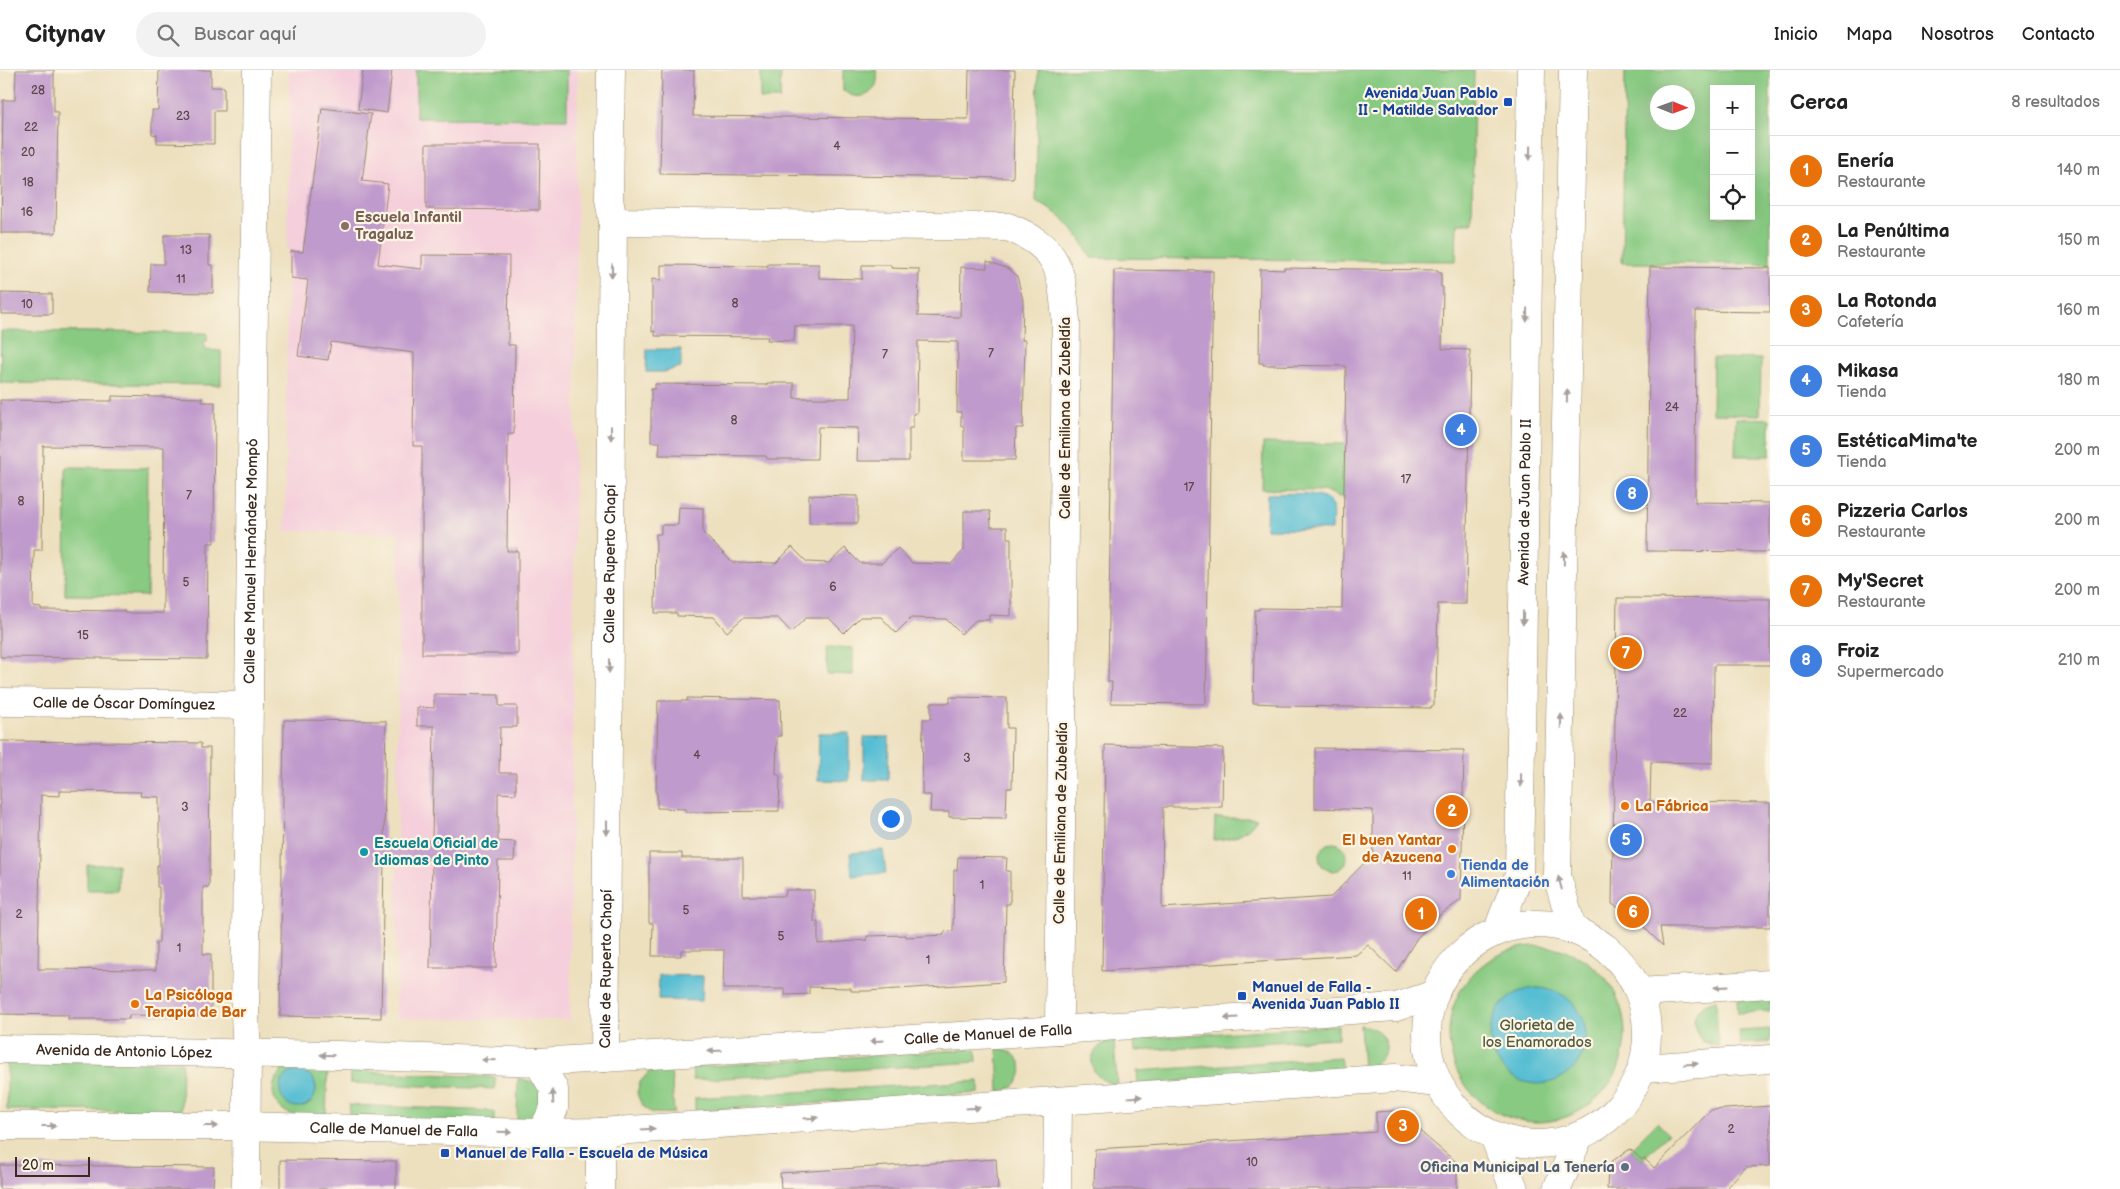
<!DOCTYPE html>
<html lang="es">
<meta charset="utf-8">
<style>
body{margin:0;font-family:"Balsamiq Sans",sans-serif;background:#f2f2f2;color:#222}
.controls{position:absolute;right:15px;top:15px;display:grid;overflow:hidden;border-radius:0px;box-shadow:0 5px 20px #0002}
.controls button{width:45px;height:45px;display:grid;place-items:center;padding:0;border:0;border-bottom:1px solid #e0e0e0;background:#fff;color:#222;font:25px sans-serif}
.compass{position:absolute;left:1650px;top:15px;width:45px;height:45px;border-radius:50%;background:#fff;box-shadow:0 5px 20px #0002;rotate:91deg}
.scale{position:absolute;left:15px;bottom:12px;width:75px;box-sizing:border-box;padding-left:5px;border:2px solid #3b2a1e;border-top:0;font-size:14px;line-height:18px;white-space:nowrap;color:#3b2a1e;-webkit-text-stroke:4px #fcf5e5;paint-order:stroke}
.you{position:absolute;left:890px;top:748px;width:18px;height:18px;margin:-12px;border:4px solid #fff;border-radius:50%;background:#1a73e8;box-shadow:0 0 0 8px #1a73e833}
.badge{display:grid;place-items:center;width:32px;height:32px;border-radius:50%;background:#b5179e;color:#fff;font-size:16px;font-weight:700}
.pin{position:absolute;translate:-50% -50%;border:2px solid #fff;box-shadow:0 1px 5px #0006}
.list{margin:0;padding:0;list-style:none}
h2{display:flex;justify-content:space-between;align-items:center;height:65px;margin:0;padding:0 20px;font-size:21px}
h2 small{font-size:16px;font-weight:400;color:#767676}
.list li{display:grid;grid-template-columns:32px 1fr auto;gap:15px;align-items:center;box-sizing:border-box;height:70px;padding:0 20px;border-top:1px solid #e0e0e0}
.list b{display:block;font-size:19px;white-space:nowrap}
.list p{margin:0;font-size:16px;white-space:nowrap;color:#767676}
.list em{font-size:16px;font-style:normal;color:#767676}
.icon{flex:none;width:28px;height:28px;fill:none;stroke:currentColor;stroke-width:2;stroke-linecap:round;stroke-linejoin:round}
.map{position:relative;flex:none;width:1770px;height:1119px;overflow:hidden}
header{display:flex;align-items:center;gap:30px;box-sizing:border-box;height:70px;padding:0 25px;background:#fff;border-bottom:1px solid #e0e0e0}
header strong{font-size:24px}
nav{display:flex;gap:28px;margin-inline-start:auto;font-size:18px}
.search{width:350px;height:45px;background:#f2f2f2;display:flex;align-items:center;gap:12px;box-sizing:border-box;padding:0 18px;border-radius:28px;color:#767676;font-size:19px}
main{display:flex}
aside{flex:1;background:#fff}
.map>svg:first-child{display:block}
.built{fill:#f5cfdb}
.green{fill:#88ca82;stroke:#627a50;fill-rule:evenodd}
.water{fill:#56bed3;stroke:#487478}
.building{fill:#bf9acc;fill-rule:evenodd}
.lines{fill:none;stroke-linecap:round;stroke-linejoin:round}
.street-casing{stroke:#94856e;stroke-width:29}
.secondary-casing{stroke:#94856e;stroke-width:29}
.street{stroke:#fff;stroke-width:28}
.secondary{stroke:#fff;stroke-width:28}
.oneway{fill:#a79f9a}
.transit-dot{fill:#1a4fb4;stroke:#fcf5e5;stroke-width:2}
.education-dot{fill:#8d6e63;stroke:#fcf5e5;stroke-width:2}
.food-dot{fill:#e8710a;stroke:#fcf5e5;stroke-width:2}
.culture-dot{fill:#0f9aa8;stroke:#fcf5e5;stroke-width:2}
.shop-dot{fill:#3f7fe0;stroke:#fcf5e5;stroke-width:2}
.service-dot{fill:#5c6f8a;stroke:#fcf5e5;stroke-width:2}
.labels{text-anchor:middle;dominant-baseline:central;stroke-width:4.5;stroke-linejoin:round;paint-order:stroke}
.number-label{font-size:12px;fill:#5c464a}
.transit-label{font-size:15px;font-weight:bold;fill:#164399;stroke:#fcf5e5;text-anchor:start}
.education-label{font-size:15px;font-weight:bold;fill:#785e54;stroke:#fcf5e5;text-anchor:start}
.street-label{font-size:15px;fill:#3b2a1e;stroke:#fcf5e5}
.food-label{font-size:15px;font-weight:bold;fill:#c56008;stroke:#fcf5e5;text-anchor:start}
.culture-label{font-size:15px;font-weight:bold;fill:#0d838f;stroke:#fcf5e5;text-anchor:start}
.shop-label{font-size:15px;font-weight:bold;fill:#366cbe;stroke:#fcf5e5;text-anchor:start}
.park-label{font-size:15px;fill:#525a3c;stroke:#fcf5e5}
.service-label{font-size:15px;font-weight:bold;fill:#4e5e75;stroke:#fcf5e5;text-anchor:end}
</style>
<header>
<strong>Citynav</strong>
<div class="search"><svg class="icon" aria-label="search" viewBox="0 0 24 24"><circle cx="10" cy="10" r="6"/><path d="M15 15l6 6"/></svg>Buscar aquí</div>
<nav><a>Inicio</a><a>Mapa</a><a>Nosotros</a><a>Contacto</a></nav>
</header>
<main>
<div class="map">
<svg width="1770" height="1119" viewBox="0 0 1770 1119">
<rect width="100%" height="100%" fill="#fcf5e5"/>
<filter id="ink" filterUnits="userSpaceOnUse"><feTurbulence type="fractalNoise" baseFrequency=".02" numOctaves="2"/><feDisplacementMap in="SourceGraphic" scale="10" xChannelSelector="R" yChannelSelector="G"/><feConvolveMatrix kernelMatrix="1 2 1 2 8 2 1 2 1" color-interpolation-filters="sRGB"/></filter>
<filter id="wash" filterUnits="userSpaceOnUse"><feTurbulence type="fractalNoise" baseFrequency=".0096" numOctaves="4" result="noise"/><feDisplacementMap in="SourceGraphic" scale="20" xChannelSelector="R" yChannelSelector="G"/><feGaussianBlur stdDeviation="1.12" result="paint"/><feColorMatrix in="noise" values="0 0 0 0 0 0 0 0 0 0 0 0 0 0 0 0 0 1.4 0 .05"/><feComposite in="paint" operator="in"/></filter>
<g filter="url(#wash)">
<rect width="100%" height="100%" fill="#ede0bf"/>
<path class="built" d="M289 0H578L570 950 396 948 399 463 285 461Z"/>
<g class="green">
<path d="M416 0H567V49L416 48Z"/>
<path d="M760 0H781L780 29H760Z"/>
<path d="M843 0H876C883 22 859 35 843 20Z"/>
<path d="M1038 0H1474L1472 153H1457L1456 191 1091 188C1075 158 1065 147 1036 131Z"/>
<path d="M1625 0H1770V194L1622 193ZM1714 19H1751V146H1714ZM1658 22H1688V52H1658Z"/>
<path d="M1 261 207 263V271L203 272 206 280 221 281V315L0 313Z"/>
<path d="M1713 288 1761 289 1760 345 1712 344Z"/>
<path d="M1736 348 1770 349V386H1735Z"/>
<path d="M1263 373 1345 374 1344 429 1324 420 1262 419Z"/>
<path d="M66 397 148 398 147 526 65 525Z"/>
<path d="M827 577 853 578V605L827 604Z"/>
<path d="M1215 748H1257C1247 764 1232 769 1214 770Z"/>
<circle cx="1333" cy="787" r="14"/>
<path d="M118 794V820H87V795Z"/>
<circle cx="1537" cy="964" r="88"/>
<path d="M1770 928V941L1738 943 1737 930Z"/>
<path d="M1716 930 1718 976 1702 971C1688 954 1693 935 1716 930Z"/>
<path d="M1338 955V968L1135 981 1134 969Z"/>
<path d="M1360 955C1392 958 1394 993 1363 999Z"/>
<path d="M1770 959V972L1740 974 1739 961Z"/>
<path d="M1114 970 1117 1014C1085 1011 1083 976 1114 970Z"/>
<path d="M997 978C1029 982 1030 1016 999 1022Z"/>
<path d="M976 979 977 992 693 1010 692 997Z"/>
<path d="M1340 987 1342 1000 1138 1014 1137 1001Z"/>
<path d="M7 991 182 992 181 1041 7 1040Z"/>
<path d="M291 994 328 995 326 1046C316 1046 299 1048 290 1044 265 1033 270 1005 291 994Z"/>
<path d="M671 999 674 1043C653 1044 644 1045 637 1023L640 1012 651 1000Z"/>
<path d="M350 1001 495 1007V1019L350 1013Z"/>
<path d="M518 1008 536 1013 545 1028 535 1048 517 1053Z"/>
<path d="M979 1011V1023L695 1041V1028Z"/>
<path d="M349 1035 494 1041V1053L349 1047Z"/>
<path d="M1657 1052 1668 1064 1642 1090 1630 1079Z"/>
</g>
<g class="water">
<path d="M647 279H681V297L664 302H646Z"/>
<path d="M1267 424C1281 424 1325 420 1331 433 1334 440 1332 453 1332 460L1266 459Z"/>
<path d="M819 663H849V711L818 710Z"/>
<path d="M864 667H889L888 710H864Z"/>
<path d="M883 780 886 803 852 806 850 783Z"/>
<path d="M659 905 703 906 702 931 658 930Z"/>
<circle cx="1538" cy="966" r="48"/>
<circle cx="298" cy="1019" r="18"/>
</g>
<g id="blocks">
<g class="building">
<path d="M16 0H54V42H58L56 163H1L3 30H15Z"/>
<path d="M159 0H211V17H224V41H214V74L157 73V65L152 64V40H158Z"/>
<path d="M363 0H392L387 43 358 39Z"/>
<path d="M662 0H694L693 46 968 49 969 0H1015L1013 108 660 104Z"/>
<path d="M322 38 371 44 362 111 388 114 378 194 422 199V185L509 186 508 275H515L514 364H508L507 481H518V584H422V376H413L414 283 331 272 328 290 298 286 308 210 291 208V181L303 182Z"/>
<path d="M426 74H540L539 140 426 139Z"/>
<path d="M164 165H209V195H213V223L150 222 151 194H164Z"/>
<path d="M987 191 1009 199 1017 206 1023 230 1022 270H1025L1023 358H1016L1015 390H964V356H961V342H957L958 272 918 271 917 343 913 344V358H909V391H857L858 358 818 357 817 389H767L766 386 659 385 660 372H651V319H655V314L767 315V313H794V328H850L852 256H795L794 271 767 270 768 267 655 266V261L652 262V209L661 210V195L768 196V194H819V208L862 209V195H891V198L919 199 918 246 960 247 961 197 987 198Z"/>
<path d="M1650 197 1770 198V242L1696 241 1695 432 1770 433V482L1647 481Z"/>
<path d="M1284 198 1438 200V202H1441V217H1443L1442 279 1470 280 1466 534H1438L1436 621H1434V636H1431V638L1277 636V634L1253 633 1255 540H1259V538L1342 539 1346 296 1263 295V293H1259L1260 199 1284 200Z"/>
<path d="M1114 200 1213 201 1206 634 1111 633 1112 612H1108Z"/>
<path d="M1 223 52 224V244H1Z"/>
<path d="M112 326 202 328V332H215L214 473H208L207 589 0 587V330L104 331H112ZM43 376 164 377 163 543H124V541L41 540V538L33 537 34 480H42Z"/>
<path d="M809 425 858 426V453H809Z"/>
<path d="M679 437 703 438V463L732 492 776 493 792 477 807 492 829 493 845 478 860 493H882L898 478 912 493 951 494 964 480V441H990L991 457H1007V468H1011V546L989 545V550H976L961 564 946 549 911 548 896 563 881 547H860L844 563 829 548H806L791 562 778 548H743L727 562 714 547 677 546V543H655L656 464H661V455H678Z"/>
<path d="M1617 528 1770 529V595H1714L1713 693 1651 692 1650 732 1770 733V857H1660L1663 876 1634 847 1612 834Z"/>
<path d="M434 624 499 625V636H517V657H500L499 703H516V724L498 723V771L515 772 514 791H498L496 898H430L432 790 384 789 381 948 280 946 284 650 386 651 384 770 432 771 434 656H417V637L434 638Z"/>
<path d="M950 627 1007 628V658H1013L1012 718H1007L1006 748 949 747V742H930L931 725H922L923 649H931V633H950Z"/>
<path d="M687 628 780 630 781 666H777L776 704 780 706 779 741 686 742V739L657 738V723H656L658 631H687Z"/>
<path d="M0 671 201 673V678H210L209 817H203V884H211V946L129 945V949H68V945L0 944ZM60 721 141 722 140 726 159 727V795H157V817H159V873H156V900L38 899 41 725 60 726Z"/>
<path d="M1105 675 1223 678 1222 737H1163L1162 838 1331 827 1373 784V740L1315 738V678L1464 680 1461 830 1440 845 1417 868 1396 902 1368 875 1356 885 1102 901Z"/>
<path d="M649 783H682V788H743V826H785L786 820H814V852H818V874L867 870V866L906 865V867L944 865V862L953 861 954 800H957L958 787 1007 788 1006 801H1010V834H1006L1004 912 868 921H851V918L809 917V924L785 925V919H723L724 880H681V886H652L653 853H649Z"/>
<path d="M1770 1036V1096L1746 1097 1725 1119H1607L1608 1094 1630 1079 1642 1090 1644 1088 1654 1098 1711 1040Z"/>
<path d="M1406 1040 1424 1065 1457 1093V1119H1094L1095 1079 1376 1062V1042Z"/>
<path d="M996 1089 998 1119H781L780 1103Z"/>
<path d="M280 1090 396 1091V1119H280Z"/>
<path d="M0 1095 214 1097 213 1119H0Z"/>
</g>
</g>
</g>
<g filter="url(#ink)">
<use href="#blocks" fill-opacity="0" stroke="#94856e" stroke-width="1"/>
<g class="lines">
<defs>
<g id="street">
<path d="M613 152 1008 157C1060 178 1062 200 1066 252L1059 960"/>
<path id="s1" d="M0 632 249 635"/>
<path id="s2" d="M605 988 613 152 609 129 611 0"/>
<path id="s3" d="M246 1119 247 983 245 945 257 0"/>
<path d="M600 1119V1062"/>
<path d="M1057 1119 1058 1032"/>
</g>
<g id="secondary">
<circle cx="1537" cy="964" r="110"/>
<path d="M1573 860 1557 806 1573 0"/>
<path id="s4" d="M1497 862 1519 805 1531 0"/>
<path d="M1639 922 1770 914"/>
<path id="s5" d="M0 979 338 985 538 992 1059 960 1396 937 1435 924"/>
<path d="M538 992 554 1019V1039L541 1063"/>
<path d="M1643 998 1770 989"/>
<path id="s6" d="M0 1056H237L541 1063 600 1062 1395 1008 1438 1013"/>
<path d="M1494 1066 1514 1119"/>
<path d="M1557 1119 1579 1066"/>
</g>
</defs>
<use href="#street" class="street-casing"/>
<use href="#secondary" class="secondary-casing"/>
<use href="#street" class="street"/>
<use href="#secondary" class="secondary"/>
</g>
<defs><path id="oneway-solid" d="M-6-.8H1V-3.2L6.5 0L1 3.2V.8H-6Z" transform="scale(1.25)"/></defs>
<g class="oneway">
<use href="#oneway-solid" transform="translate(1530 83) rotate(91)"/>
<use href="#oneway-solid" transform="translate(612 201) rotate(91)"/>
<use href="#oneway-solid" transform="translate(1527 245) rotate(91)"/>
<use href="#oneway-solid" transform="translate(1567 326) rotate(-89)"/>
<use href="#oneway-solid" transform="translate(611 363) rotate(90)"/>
<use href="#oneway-solid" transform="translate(1564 488) rotate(-89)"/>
<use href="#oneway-solid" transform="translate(1523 548) rotate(91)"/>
<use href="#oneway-solid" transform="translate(609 596) rotate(90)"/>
<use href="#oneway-solid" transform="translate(1561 651) rotate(-89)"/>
<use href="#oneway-solid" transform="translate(1521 710) rotate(91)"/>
<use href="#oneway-solid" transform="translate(607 758) rotate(90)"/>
<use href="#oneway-solid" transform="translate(1560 813) rotate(-105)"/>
<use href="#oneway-solid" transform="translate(1721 917) rotate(176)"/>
<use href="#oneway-solid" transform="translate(1231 948) rotate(176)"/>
<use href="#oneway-solid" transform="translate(877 971) rotate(176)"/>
<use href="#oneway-solid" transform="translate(715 981) rotate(176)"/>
<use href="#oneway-solid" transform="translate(327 985) rotate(-179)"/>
<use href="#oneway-solid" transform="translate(489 990) rotate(-178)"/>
<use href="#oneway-solid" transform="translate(1691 994) rotate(-4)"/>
<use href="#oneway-solid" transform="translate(553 1027) rotate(-92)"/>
<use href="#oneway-solid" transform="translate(1135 1027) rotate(-4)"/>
<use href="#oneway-solid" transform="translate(973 1038) rotate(-4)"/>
<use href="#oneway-solid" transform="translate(811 1048) rotate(-4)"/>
<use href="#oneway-solid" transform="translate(49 1056)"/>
<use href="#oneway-solid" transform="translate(211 1056)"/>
<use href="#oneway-solid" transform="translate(648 1059) rotate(-4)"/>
<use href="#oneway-solid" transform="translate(505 1062) rotate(1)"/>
</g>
</g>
<g class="transit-dot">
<rect x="1503" y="27" width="10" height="10" rx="2.5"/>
<rect x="1237" y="921" width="10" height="10" rx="2.5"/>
<rect x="440" y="1078" width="10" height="10" rx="2.5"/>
</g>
<circle class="education-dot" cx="345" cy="156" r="5"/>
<g class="food-dot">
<circle cx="1625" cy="736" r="5"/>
<circle cx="1452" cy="779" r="5"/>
<circle cx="135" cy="934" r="5"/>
</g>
<circle class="culture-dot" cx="364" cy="782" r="5"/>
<circle class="shop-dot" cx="1451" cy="804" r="5"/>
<circle class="service-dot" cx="1625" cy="1097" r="5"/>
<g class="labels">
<g class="number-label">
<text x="38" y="20">28</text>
<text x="183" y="46">23</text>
<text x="31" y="57">22</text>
<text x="837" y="76">4</text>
<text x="28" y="82">20</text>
<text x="28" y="112">18</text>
<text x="27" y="142">16</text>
<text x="186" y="180">13</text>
<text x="181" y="209">11</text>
<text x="735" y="233">8</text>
<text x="27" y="234">10</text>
<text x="991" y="283">7</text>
<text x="885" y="284">7</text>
<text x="1672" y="337">24</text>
<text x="734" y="350">8</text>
<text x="1406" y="409">17</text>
<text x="1189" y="417">17</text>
<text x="189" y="425">7</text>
<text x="21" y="431">8</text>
<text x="186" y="512">5</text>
<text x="833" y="517">6</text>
<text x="83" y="565">15</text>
<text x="1680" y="643">22</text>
<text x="697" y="685">4</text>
<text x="967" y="688">3</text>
<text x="185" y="737">3</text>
<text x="1407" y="806">11</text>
<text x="982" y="815">1</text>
<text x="686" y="840">5</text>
<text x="19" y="844">2</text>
<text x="781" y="866">5</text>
<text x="179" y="878">1</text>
<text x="928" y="890">1</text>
<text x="1731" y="1059">2</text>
<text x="1252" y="1092">10</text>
</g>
<g class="transit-label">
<text x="1498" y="23" text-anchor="end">Avenida Juan Pablo<tspan x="1498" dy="17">II - Matilde Salvador</tspan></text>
<text x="1252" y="917">Manuel de Falla -<tspan x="1252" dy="17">Avenida Juan Pablo II</tspan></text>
<text x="455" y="1083">Manuel de Falla - Escuela de Música</text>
</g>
<g class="education-label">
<text x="355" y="147">Escuela Infantil<tspan x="355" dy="17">Tragaluz</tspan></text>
</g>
<g class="street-label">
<text transform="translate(1065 348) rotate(-90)">Calle de Emiliana de Zubeldía</text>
<text stroke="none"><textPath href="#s4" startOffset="434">Avenida de Juan Pablo II</textPath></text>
<text stroke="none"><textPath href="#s3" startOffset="628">Calle de Manuel Hernández Mompó</textPath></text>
<text stroke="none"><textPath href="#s2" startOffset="494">Calle de Ruperto Chapí</textPath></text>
<text stroke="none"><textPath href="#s1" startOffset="124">Calle de Óscar Domínguez</textPath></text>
<text transform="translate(1061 753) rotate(-89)">Calle de Emiliana de Zubeldía</text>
<text stroke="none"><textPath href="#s2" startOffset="89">Calle de Ruperto Chapí</textPath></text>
<text stroke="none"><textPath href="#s5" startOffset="989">Calle de Manuel de Falla</textPath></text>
<text stroke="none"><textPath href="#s5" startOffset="124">Avenida de Antonio López</textPath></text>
<text stroke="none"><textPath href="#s6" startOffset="394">Calle de Manuel de Falla</textPath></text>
</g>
<g class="food-label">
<text x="1635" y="736">La Fábrica</text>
<text x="1442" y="770" text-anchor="end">El buen Yantar<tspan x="1442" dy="17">de Azucena</tspan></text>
<text x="145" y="925">La Psicóloga<tspan x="145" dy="17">Terapia de Bar</tspan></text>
</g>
<g class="culture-label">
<text x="374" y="773">Escuela Oficial de<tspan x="374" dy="17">Idiomas de Pinto</tspan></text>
</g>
<g class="shop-label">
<text x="1461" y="795">Tienda de<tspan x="1461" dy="17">Alimentación</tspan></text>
</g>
<g class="park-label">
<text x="1537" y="955">Glorieta de<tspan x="1537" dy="17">los Enamorados</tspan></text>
</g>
<g class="service-label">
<text x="1615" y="1097">Oficina Municipal La Tenería</text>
</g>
</g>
</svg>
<div class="controls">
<button>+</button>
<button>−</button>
<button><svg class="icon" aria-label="locate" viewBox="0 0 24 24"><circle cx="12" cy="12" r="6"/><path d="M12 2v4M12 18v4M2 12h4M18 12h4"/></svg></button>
</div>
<svg class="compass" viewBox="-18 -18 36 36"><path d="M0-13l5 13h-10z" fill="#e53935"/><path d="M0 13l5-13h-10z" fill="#767676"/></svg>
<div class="scale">20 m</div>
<div class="you"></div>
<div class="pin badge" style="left:1421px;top:844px;background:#e8710a">1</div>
<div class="pin badge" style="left:1452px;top:741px;background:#e8710a">2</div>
<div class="pin badge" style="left:1403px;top:1056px;background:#e8710a">3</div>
<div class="pin badge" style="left:1461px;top:360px;background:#3f7fe0">4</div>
<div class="pin badge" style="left:1626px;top:770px;background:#3f7fe0">5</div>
<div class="pin badge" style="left:1633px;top:842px;background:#e8710a">6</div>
<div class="pin badge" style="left:1626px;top:583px;background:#e8710a">7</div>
<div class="pin badge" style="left:1632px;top:424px;background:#3f7fe0">8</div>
</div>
<aside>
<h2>Cerca<small>8 resultados</small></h2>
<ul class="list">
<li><span class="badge" style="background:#e8710a">1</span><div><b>Enería</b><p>Restaurante</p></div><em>140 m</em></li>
<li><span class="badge" style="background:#e8710a">2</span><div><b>La Penúltima</b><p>Restaurante</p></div><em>150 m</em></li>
<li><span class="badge" style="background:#e8710a">3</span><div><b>La Rotonda</b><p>Cafetería</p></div><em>160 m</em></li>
<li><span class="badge" style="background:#3f7fe0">4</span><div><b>Mikasa</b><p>Tienda</p></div><em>180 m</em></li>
<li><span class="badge" style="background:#3f7fe0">5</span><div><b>EstéticaMima'te</b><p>Tienda</p></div><em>200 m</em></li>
<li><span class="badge" style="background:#e8710a">6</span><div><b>Pizzeria Carlos</b><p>Restaurante</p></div><em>200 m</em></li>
<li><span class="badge" style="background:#e8710a">7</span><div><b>My'Secret</b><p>Restaurante</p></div><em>200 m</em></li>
<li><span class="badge" style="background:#3f7fe0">8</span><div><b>Froiz</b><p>Supermercado</p></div><em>210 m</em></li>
</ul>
</aside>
</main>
